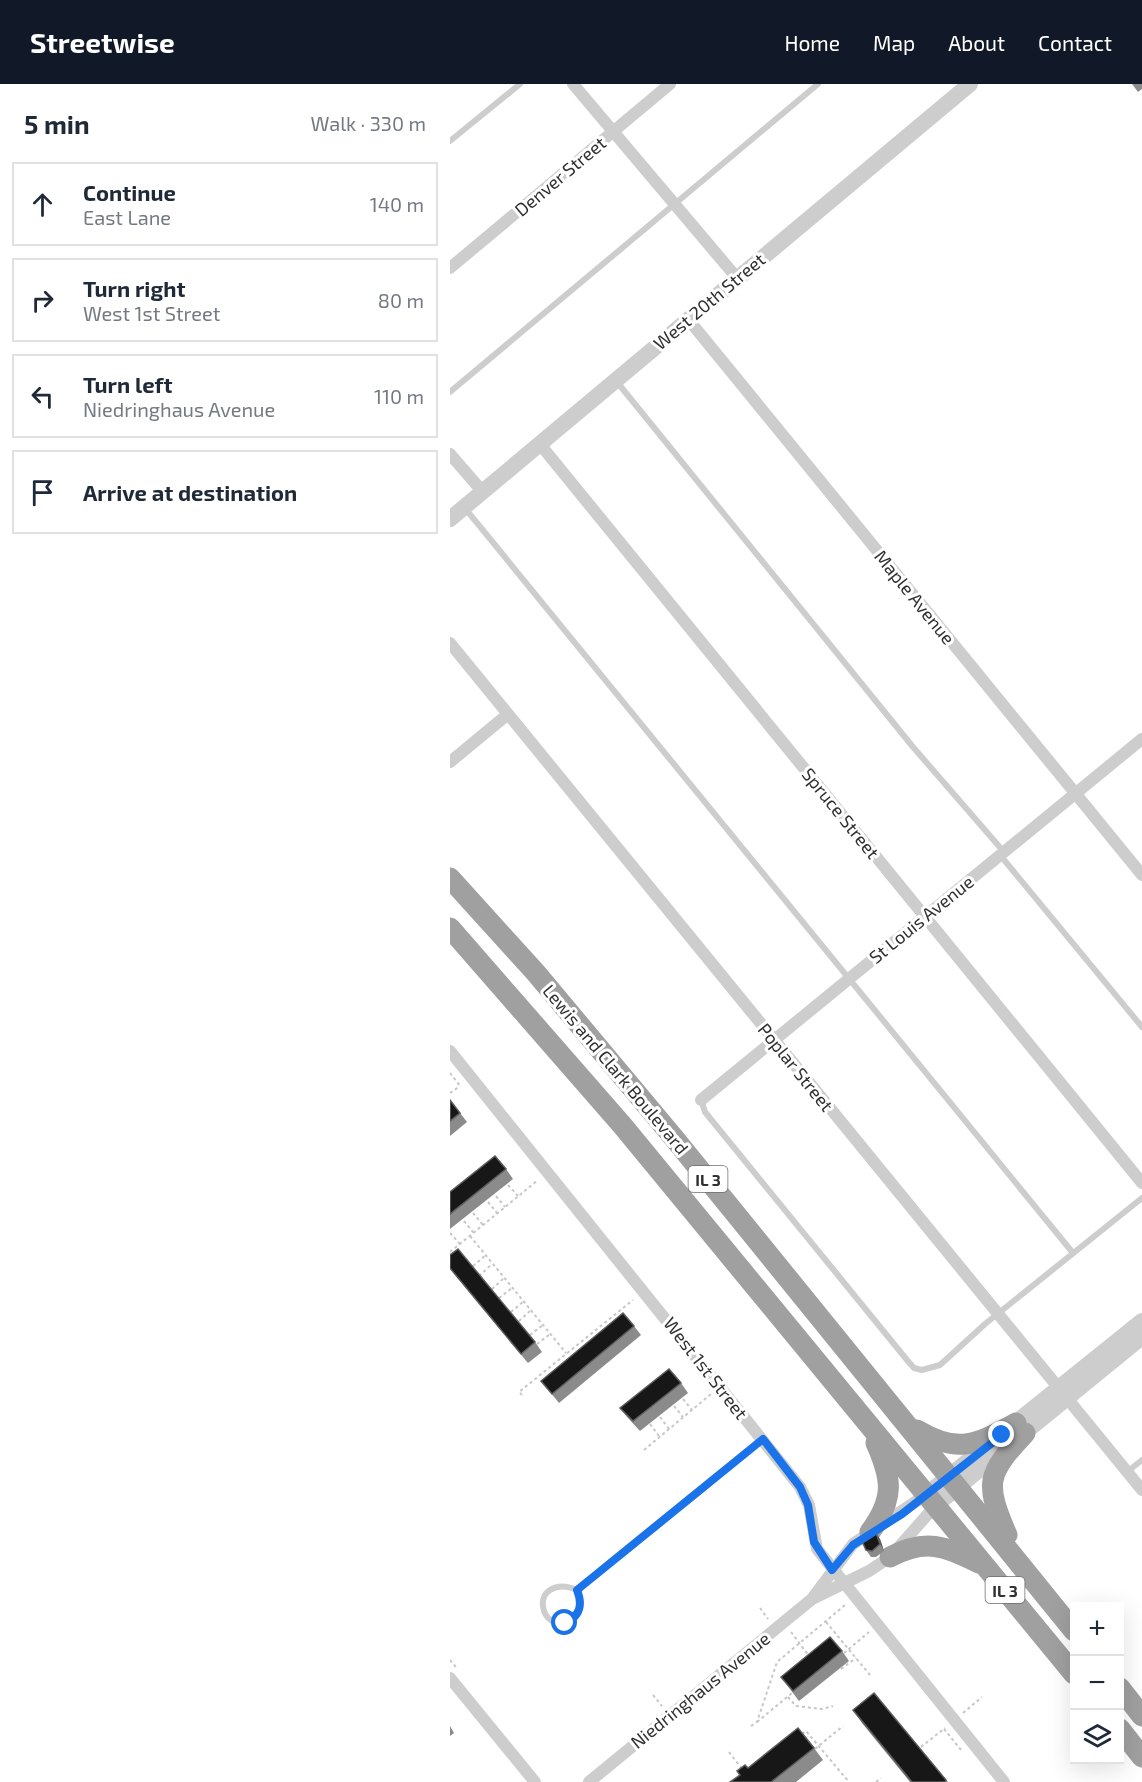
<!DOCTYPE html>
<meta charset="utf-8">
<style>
body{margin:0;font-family:"Exo 2",sans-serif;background:#f6f6f7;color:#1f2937}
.controls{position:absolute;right:18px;bottom:18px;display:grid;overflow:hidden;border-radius:0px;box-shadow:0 6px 24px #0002}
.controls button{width:54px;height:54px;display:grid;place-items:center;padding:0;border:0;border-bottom:2px solid #e0e1e3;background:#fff;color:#1f2937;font:30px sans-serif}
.stop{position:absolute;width:18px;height:18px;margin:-14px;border:4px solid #1a73e8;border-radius:50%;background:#fff}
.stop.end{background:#1a73e8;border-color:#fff;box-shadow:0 2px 6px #0008}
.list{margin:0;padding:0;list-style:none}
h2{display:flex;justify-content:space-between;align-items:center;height:78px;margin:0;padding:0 24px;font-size:26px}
h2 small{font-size:20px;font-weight:400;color:#747a83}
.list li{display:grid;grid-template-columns:39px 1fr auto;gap:18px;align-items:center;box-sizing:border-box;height:84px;margin:0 12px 12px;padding:0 12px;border:2px solid #e0e1e3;border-radius:0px}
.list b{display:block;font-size:22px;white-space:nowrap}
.list p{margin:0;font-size:20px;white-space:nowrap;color:#747a83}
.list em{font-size:20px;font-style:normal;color:#747a83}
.icon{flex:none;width:33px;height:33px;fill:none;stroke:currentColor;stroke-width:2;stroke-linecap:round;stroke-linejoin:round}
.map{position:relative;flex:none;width:692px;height:1698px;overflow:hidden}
header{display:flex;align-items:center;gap:36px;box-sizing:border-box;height:84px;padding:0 30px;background:#111827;color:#fff}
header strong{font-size:28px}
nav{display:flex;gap:33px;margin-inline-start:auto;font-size:21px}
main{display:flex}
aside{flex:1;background:#fff}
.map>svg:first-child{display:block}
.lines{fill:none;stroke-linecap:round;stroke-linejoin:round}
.path{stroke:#c7c7c7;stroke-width:2;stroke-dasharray:3 3;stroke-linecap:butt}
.service{stroke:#cdcdcd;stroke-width:6}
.minor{stroke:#cdcdcd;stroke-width:12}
.tertiary{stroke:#cdcdcd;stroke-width:16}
.trunk{stroke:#a0a0a0;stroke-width:21}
.wall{fill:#8b8b8b}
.shaded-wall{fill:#5d5d5d}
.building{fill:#171717;stroke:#5d5d5d;stroke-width:1.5}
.route{stroke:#1a73e8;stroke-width:8}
.labels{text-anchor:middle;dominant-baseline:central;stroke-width:6;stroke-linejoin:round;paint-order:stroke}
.shield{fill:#fff;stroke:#6e6e6e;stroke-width:1.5}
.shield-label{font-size:16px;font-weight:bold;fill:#303030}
.street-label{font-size:18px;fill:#303030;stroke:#fff}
</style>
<header>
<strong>Streetwise</strong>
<nav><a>Home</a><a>Map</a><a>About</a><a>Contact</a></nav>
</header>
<main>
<aside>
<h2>5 min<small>Walk · 330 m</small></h2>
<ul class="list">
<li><svg class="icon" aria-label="ahead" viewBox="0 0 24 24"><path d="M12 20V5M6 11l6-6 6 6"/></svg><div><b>Continue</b><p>East Lane</p></div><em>140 m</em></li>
<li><svg class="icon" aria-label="right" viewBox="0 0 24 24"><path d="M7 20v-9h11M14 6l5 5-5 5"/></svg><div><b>Turn right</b><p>West 1st Street</p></div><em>80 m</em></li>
<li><svg class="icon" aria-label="left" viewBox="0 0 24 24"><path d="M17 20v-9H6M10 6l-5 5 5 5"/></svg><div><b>Turn left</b><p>Niedringhaus Avenue</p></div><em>110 m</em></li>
<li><svg class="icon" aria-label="arrive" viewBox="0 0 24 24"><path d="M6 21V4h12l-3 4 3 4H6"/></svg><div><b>Arrive at destination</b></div></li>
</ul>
</aside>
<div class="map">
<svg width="692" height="1698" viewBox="0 0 692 1698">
<rect width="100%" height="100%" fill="#fff"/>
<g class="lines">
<g class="path">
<path d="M0 989 11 1003"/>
<path d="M0 1009 10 1002"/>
<path d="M58 1101 68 1112"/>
<path d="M46 1112 55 1123"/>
<path d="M38 1118 47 1129"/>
<path d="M23 1129 33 1141"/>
<path d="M14 1137 23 1148"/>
<path d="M0 1149 10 1160"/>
<path d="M20 1152 116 1269"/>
<path d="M0 1168 88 1096"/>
<path d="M23 1182 36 1171"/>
<path d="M29 1192 42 1180"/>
<path d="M42 1205 54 1194"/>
<path d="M49 1214 62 1204"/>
<path d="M61 1228 74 1217"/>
<path d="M69 1237 81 1226"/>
<path d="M80 1251 93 1241"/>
<path d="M87 1260 100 1250"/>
<path d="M72 1311 69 1308 183 1216"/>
<path d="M233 1315 242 1326"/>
<path d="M224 1322 233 1333"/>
<path d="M210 1333 219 1345"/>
<path d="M200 1340 209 1352"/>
<path d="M194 1366 261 1310"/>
<path d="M310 1524 318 1535"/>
<path d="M376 1538 420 1591"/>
<path d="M341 1548 359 1572"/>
<path d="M394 1569 419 1548"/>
<path d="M0 1576 6 1583"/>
<path d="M391 1585 406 1574"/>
<path d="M203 1611 212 1622"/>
<path d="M338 1613 346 1622 372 1625 383 1622"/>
<path d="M513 1629 532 1613"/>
<path d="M307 1638 342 1609"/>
<path d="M301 1642 307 1638 327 1578 395 1521"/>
<path d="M494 1645 511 1666"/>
<path d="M352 1650 356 1647 399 1698"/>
<path d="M471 1663 495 1644"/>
<path d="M365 1665 393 1642"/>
<path d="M279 1668 292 1685"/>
<path d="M426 1698 431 1694"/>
</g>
<g class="service">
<path d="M0 57 70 0"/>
<path d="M167 298 463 663 554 768"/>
<path d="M0 308 368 0"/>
<path d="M14 423 623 1169"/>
<path d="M550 771 692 943"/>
<path d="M251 1016 255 1028 457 1276 464 1284 472 1286 490 1281 535 1240 692 1114"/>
<path d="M677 1388 692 1376"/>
<path d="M127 1506C141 1541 96 1551 93 1522 92 1515 94 1510 100 1506 109 1500 118 1502 127 1506L312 1356"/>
</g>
<g class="minor">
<path d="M123 0 287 194"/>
<path d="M0 184 220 0"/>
<path d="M238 235 692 791"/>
<path d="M89 359 692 1099"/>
<path d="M0 370 32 407"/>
<path d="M0 559 692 1406"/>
<path d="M0 678 57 631"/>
<path d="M0 967 350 1403 359 1421 367 1465 554 1698"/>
<path d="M251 1016 692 655"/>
<path d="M364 1512 403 1460 477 1410"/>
<path d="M0 1594 85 1698"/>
<path d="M139 1698 362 1515 419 1487 440 1473 486 1421"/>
</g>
<g class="tertiary">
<path d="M0 435 520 0"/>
<path d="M477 1410 692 1237"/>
<path d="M486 1421 692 1253"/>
</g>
<g class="trunk">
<path d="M0 794 86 889 224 1054 624 1547"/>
<path d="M0 844 172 1041 624 1590"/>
<path d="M467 1346C509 1371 527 1360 566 1339"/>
<path d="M420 1448C445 1414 442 1395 426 1359"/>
<path d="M557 1451C534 1398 537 1390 575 1349"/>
<path d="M440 1473C476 1454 494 1462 529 1479"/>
<path d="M670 1604 692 1632"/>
<path d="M670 1645 692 1673"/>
</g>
</g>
<g class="wall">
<path d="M682 0H692V5L688 8Z"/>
<path d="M0 1016 17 1038 0 1052Z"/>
<path d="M56 1085 63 1095 0 1145V1108Z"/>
<path d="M0 1171 85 1258 92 1268 78 1279 0 1185Z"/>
<path d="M184 1242 191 1251 109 1319 91 1297Z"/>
<path d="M231 1299 238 1309 190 1347 177 1333 170 1324Z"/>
<path d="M426 1449 430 1455 434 1467 426 1473H421L416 1466Z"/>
<path d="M392 1567 399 1577 349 1617 331 1593Z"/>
<path d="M424 1609 498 1698H460L412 1639 403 1626Z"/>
<path d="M0 1642 4 1649 0 1652Z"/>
<path d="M364 1664 373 1676 346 1698H280L298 1684Z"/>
</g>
<path class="shaded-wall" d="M426 1449 430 1455 434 1467 430 1460Z"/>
<g class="building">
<path d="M0 1016 10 1029 0 1037Z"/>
<path d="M45 1072 56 1085 0 1130V1108Z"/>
<path d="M8 1165 85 1258 71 1270 0 1184V1171Z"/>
<path d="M173 1229 184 1242 102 1310 91 1297Z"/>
<path d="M219 1285 231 1299 183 1337 170 1324Z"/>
<path d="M420 1448 426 1449 430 1460 422 1467 416 1466 411 1455Z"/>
<path d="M380 1553 392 1567 343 1607 331 1593Z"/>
<path d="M424 1609 496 1696 495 1698H462L403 1626Z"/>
<path d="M348 1644 364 1664 321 1698H280L290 1691 287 1687 295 1681 298 1684Z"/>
</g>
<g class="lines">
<path class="route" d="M115 1539C130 1532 133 1521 127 1506L313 1355 350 1403 358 1421 364 1458 382 1486 403 1461 452 1430 552 1351"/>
</g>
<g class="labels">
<g class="shield">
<rect x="238.5" y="1082" width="39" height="26" rx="4.5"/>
<rect x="535.5" y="1493" width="39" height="26" rx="4.5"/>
</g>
<g class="shield-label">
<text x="258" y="1095">IL 3</text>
<text x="555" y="1506">IL 3</text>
</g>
<g class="street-label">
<text transform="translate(110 92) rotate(-40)">Denver Street</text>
<text transform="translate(259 217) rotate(-40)">West 20th Street</text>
<text transform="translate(465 513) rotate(51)">Maple Avenue</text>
<text transform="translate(391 729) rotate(51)">Spruce Street</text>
<text transform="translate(471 835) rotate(-39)">St Louis Avenue</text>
<text transform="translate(346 983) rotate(51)">Poplar Street</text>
<text transform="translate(166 985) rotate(50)">Lewis and Clark Boulevard</text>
<text transform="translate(256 1284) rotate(52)">West 1st Street</text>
<text transform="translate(250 1606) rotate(-39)">Niedringhaus Avenue</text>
</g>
</g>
</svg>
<div class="controls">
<button>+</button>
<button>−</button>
<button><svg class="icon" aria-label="layers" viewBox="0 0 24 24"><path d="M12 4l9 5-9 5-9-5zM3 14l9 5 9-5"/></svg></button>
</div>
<div class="stop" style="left:115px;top:1539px"></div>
<div class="stop end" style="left:552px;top:1351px"></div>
</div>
</main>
